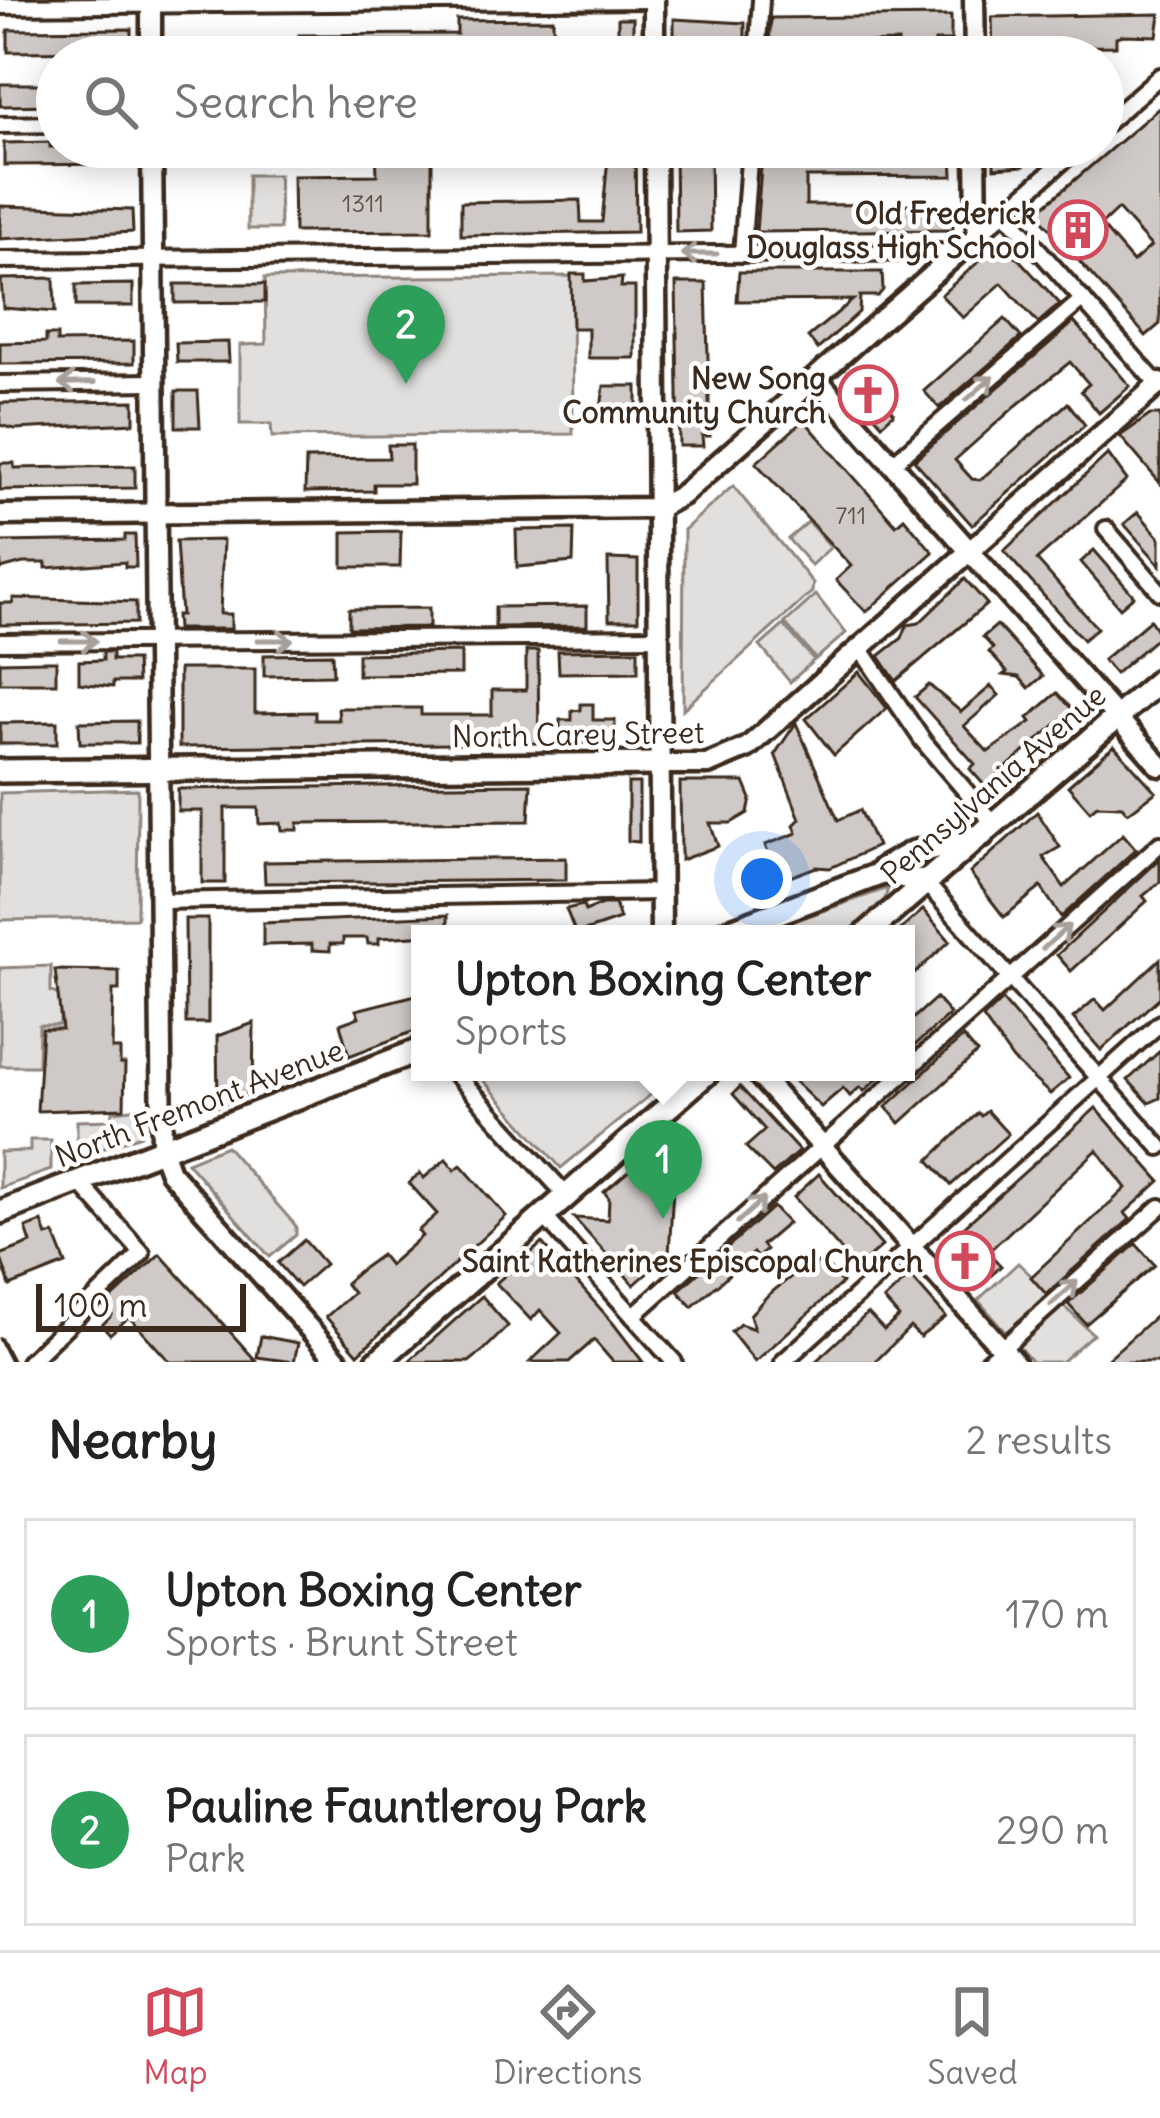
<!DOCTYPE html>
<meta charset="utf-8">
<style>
body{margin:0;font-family:Delius,sans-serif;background:#f6f6f6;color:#222}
.scale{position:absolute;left:36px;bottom:30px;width:210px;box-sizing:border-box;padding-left:12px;border:6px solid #3b2a1e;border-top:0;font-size:33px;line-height:42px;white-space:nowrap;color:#3b2a1e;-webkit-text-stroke:9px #fff;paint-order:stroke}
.you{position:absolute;left:762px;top:879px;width:42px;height:42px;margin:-30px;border:9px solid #fff;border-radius:50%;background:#1a73e8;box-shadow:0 0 0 18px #1a73e833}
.badge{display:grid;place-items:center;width:78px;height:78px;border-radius:50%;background:#d1495b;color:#fff;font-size:39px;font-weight:700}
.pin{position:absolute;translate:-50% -99px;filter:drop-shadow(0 3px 6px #0008)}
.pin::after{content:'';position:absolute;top:63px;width:42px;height:36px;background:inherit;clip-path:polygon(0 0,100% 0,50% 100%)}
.popup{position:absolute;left:411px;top:925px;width:504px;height:156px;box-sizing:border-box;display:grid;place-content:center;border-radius:0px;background:#fff;filter:drop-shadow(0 3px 9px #0005);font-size:39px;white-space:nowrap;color:#767676}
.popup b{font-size:45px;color:#222}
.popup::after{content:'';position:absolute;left:50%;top:100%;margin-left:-24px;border:24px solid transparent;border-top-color:#fff}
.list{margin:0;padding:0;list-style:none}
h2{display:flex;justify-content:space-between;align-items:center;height:156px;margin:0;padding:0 48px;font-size:51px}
h2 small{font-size:39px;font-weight:400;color:#767676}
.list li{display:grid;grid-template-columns:78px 1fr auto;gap:36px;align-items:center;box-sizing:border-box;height:192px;margin:0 24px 24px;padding:0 24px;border:3px solid #e0e0e0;border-radius:0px}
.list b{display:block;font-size:45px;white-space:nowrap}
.list p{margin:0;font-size:39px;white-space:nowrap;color:#767676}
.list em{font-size:39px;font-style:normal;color:#767676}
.icon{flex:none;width:66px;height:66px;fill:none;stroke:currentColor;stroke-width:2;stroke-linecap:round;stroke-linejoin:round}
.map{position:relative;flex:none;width:1160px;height:1362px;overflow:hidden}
.search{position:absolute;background:#fff;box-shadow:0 6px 30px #0003;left:36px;right:36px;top:36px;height:132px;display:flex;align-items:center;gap:30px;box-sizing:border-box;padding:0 42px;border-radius:66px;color:#767676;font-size:45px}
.sheet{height:588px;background:#fff}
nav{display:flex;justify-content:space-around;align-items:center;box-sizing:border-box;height:168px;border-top:3px solid #e0e0e0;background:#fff;font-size:33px;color:#767676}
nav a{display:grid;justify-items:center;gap:6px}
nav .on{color:#d1495b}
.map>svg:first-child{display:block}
.green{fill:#e2e0de;stroke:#8e857e;stroke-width:3}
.building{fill:#cfcac7;stroke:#3b2a1e;stroke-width:3;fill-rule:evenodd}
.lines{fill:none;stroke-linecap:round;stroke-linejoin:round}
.minor-casing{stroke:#3b2a1e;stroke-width:22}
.tertiary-casing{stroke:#3b2a1e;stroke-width:27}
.secondary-casing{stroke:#3b2a1e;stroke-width:30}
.primary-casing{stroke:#3b2a1e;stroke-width:30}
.minor{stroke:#fff;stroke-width:14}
.tertiary{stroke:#fff;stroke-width:18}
.secondary{stroke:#fff;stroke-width:21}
.primary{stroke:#fff;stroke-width:21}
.rail{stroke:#3b2a1e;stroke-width:4.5}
.oneway{stroke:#a79f9a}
.labels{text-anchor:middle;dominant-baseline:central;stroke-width:9;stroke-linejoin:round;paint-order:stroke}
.number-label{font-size:24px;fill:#605248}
.poi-label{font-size:30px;font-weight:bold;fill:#3b2a1e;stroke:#fff;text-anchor:end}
.street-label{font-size:30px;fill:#3b2a1e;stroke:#fff}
</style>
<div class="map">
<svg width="1160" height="1362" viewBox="0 0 1160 1362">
<rect width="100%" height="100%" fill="#fff"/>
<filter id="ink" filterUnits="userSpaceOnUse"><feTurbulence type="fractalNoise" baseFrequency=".00833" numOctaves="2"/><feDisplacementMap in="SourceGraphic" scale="24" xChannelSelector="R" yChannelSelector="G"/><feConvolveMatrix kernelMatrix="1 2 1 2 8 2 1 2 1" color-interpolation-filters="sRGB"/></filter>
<g filter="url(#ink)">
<g class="green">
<path d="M248 175H279L280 229H248Z"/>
<path d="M572 276 573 434 272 437 271 424H240V345L266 344 265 278Z"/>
<path d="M733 486 813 583 812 592 683 709 684 530Z"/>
<path d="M808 522 831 547 811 565 788 539Z"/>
<path d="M816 595 846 633 816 659 785 623Z"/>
<path d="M784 625 814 660 790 682 760 646Z"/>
<path d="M138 789 137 918 0 920V793Z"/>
<path d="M888 888 885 899 846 934H757Z"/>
<path d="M51 966V992L60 995V1025H39L38 1066H0V968Z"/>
<path d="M476 1072H637L655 1091 561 1168Z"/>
<path d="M141 1108V1135L77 1158V1121L112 1120 113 1111Z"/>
<path d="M30 1140H51V1170L0 1188V1152L30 1151Z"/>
<path d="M226 1146 296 1226V1235L270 1257 187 1162Z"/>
<path d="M1018 1263 1093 1334 1061 1362H1032L978 1300Z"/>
</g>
<g class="building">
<path d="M1160 14 1157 36 1124 35 1116 37V46L1019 47 1020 57H993L992 17Z"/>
<path d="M951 16V41H935V47H898V42L769 45 771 18Z"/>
<path d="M618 18H633V38L639 43 633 57H618Z"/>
<path d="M553 19V45L443 47V57H299V35L457 34V20Z"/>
<path d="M674 19 745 23V57H674Z"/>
<path d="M131 29V51L8 52V30Z"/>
<path d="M0 84H55V105L0 106Z"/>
<path d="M1160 107V324L1146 336 1036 213ZM1118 209 1151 246 1133 262 1101 225Z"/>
<path d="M50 142V147H132V164L4 165V143Z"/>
<path d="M376 147H432V231L294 232 293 176 377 175Z"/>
<path d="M609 147H635L636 232 461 235V202L580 200 581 222H602Z"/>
<path d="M675 147H710L711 231 676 232Z"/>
<path d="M994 147H1023L1024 166 994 168Z"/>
<path d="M952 153 953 176 806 177V205L953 204V230L756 232 762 155Z"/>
<path d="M0 206 132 210 133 232 0 239Z"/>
<path d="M1002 241 1060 304 1038 323 1002 283 963 318 941 295Z"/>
<path d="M739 272H882L883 290 878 296H860L859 312 818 349 808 337 853 300 737 301Z"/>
<path d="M571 274H585V281L622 278 621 287H635V358H588V328H572Z"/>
<path d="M54 278 55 312 3 308 1 279Z"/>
<path d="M676 283H706L710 436H702L703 446H679Z"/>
<path d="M133 284V306H76V285Z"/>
<path d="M175 284H265V302L175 303Z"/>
<path d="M1005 319 1021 337 939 408 924 391Z"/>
<path d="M1074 322 1130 386 1099 413 1081 391 1089 384 1070 362 1017 405 955 460 972 479 980 480 1068 403 1085 425 972 525 914 460Z"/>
<path d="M46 335H57V342L134 341V363L0 364V343L46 342Z"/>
<path d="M228 342 229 362H177L176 343Z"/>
<path d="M865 365 894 413 882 424 844 381Z"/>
<path d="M604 386H637V423L599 424Z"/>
<path d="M176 391H198L200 427H176Z"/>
<path d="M134 401V423L15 429 0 425V403Z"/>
<path d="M1150 415H1160V483L1120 436Z"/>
<path d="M804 420 896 525 904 518 933 552 866 612 836 580 851 566 756 463Z"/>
<path d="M388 445H412V484H374V491L305 492 306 459 389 458Z"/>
<path d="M1108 454 1127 480 1037 560 1097 628 1083 640 1004 551Z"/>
<path d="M0 463H14V468L135 466V488L0 490Z"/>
<path d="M1138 512 1160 538V565L1124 524Z"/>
<path d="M574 529 573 562 517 567 516 530Z"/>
<path d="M401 531 400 567H343V532Z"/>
<path d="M125 535H135L136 567H125V562L46 568V563H23L1 569 0 542 125 540Z"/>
<path d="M223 540 220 614H231V629H177L176 615H181L176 541Z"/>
<path d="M1094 550 1134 596 1120 608 1081 562Z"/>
<path d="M608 559 638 560V620H609Z"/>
<path d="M965 579 987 604 896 681 879 656 902 638 907 625 919 623Z"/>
<path d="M13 598 136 602V623L0 625V603H13Z"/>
<path d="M587 606V626L495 627V607Z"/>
<path d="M429 608V627L349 628V609Z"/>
<path d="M1150 620 1160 635 1115 674 1103 660Z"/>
<path d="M997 625 1043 676 1029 688 1019 677 1003 675 1007 672 989 652 993 648 983 637Z"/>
<path d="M638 650V672L559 673 558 651Z"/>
<path d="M526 651H538L539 743 179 747V669H255V713L315 712V720H339L338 708H421V715H492V690H526Z"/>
<path d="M103 652H112V660H136L137 682H113V687L79 683V661L103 660Z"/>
<path d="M461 652V674L358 675V654Z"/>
<path d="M332 654 333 675 264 676V655Z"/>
<path d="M44 661H56V683H0V662Z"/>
<path d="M859 672 887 708 834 755 806 719Z"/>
<path d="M929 685 961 712 991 686 999 695 964 726 988 752 1031 722 1028 718 1057 693 1073 710 985 786 970 769 975 764 915 697Z"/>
<path d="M581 704H593V720H615V742L560 744V720H572V711L581 710Z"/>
<path d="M137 721V743H80L79 722Z"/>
<path d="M57 722V744H0V723Z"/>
<path d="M796 723 838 820 860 810 877 846 830 868 816 867 779 881 765 845 797 833 794 825 800 819 775 754Z"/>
<path d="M1114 746 1156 792 1128 813 1122 806 1097 805 1090 811 1068 786Z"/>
<path d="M680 782H744L751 799 748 813 731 823H710L718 846 681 860Z"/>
<path d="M628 783H639V842L628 841Z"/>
<path d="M531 784 529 821 298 823V830H282L281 823 259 824 258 808H225V883H202V811H178V789Z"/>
<path d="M1037 812 1060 847 1043 857 1064 887 1123 834 1136 849 1061 917 1041 887 1004 917 970 873Z"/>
<path d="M566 858V880L265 883 264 862Z"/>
<path d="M1160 859V882L1143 896 1147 901 1071 971 1057 955Z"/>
<path d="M602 904H615L620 919 576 934 566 909 583 905 585 911Z"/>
<path d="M923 910 950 941 915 973 906 963V934H896Z"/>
<path d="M448 915V934L379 938V944H368L367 938H343V944H330V951L312 950V944L263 945V923Z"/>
<path d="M185 919H208V1023H186Z"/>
<path d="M1160 959V997L1101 1050 1073 1018 1095 999 1105 1010Z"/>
<path d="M55 970 119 971V990H113L112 1049H120V1064H125L124 1108 37 1111 42 1029H62Z"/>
<path d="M420 994V1029L349 1056 340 1024 359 1017 356 1010Z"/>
<path d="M936 998 950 1014 906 1053V1025Z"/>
<path d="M1002 1000 1069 1078 1050 1094 1013 1060 983 1018Z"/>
<path d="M254 1023 253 1092 218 1106 217 1036Z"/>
<path d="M963 1037 977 1053 900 1123 886 1107Z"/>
<path d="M1160 1051V1098L1149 1103 1128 1080Z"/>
<path d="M636 1072H677L653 1092Z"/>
<path d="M785 1072H885L864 1091 860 1087 850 1096 843 1088 821 1107Z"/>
<path d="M740 1087 799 1151 773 1174 746 1147 765 1130 733 1094Z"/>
<path d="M1096 1108 1160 1181 1125 1213 1130 1219 1046 1294 1031 1277 1126 1188 1097 1150 988 1252 1001 1266 976 1290 970 1287 938 1250Z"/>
<path d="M987 1111 1008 1134 951 1185 929 1160 978 1113 981 1116Z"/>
<path d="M647 1155 673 1188 669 1254 634 1285 574 1218 608 1220 609 1198 604 1192Z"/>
<path d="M446 1159 455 1170 461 1165 506 1216 358 1354 326 1317 353 1293 345 1283 359 1271 381 1255 389 1265 422 1236 418 1231 437 1214 409 1183 420 1173 424 1178Z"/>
<path d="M819 1174 882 1246 857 1268 794 1197Z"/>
<path d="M773 1207 788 1223 762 1245 766 1250 757 1258 753 1253 692 1307 678 1291Z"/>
<path d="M42 1222 47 1236 54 1234 66 1264 10 1286 0 1255 31 1243 26 1228Z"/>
<path d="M304 1240 325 1264 299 1287 278 1263Z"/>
<path d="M542 1243 613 1323 643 1362H613L594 1340 569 1362H530L561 1333 540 1310 531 1320 496 1283Z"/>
<path d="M1136 1244 1155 1265 1086 1324 1068 1304Z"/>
<path d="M160 1254 241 1344 257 1362H170L129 1317 110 1334 102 1325 112 1315 104 1306Z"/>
<path d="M822 1260 842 1283 755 1362 731 1332 740 1324 754 1329 750 1315 767 1296 803 1267 809 1271Z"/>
<path d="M910 1276 946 1317 920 1337 910 1327 875 1362H815L868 1313 884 1330 899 1317 884 1300Z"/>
<path d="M482 1296 508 1326 483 1351 469 1362H408Z"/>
<path d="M1160 1312V1362H1104L1121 1347Z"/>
<path d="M261 1336 298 1343 294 1362 257 1357Z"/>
</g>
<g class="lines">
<defs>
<g id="minor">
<path d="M0 6 649 0"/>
<path d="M757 57 761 0"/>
<path d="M0 125 57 124"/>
<path d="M1103 126 1160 76"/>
<path d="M1005 212 1160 387"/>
<path d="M977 236 1079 147"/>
<path d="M742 254 750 147"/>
<path d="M0 260 959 252"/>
<path d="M0 384 155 382"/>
<path d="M892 464 1083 299"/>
<path d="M1106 529 1160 592"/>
<path d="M0 642 658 637"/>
<path d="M860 648 923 741 993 823"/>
<path d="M925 882 1160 1147"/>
<path d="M160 901 660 892"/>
<path d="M906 1071 1160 844"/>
<path d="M454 1072 566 1195"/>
<path d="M544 1216 674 1362"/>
<path d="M633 1316 905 1072"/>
<path d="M29 1362 142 1253 79 1182"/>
<path d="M783 1362 1160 1023"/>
<path d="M987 1362 1160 1207"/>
</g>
<g id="tertiary">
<path d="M151 0V57"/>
<path d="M654 0V57"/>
<path d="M974 0 975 57"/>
<path d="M152 147 162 1150 170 1172 339 1362"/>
<path d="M655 147 661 934"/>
<path d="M816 378 1160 766"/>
<path d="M0 515 658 508 682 495 977 236 976 147"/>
<path d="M659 764H708L748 747 1160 383"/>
<path d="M756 1072 1014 1362"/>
</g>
<g id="secondary">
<path d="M0 771 659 764"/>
<path d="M883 869 912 853 982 835"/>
<path d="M721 934 885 872 925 882"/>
<path d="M0 1212 420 1050"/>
</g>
<g id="primary">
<path d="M866 934 1160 680"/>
<path d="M377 1362 708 1072"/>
</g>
</defs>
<use href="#minor" class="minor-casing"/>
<use href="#tertiary" class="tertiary-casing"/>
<use href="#secondary" class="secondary-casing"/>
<use href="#primary" class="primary-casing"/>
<use href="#minor" class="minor"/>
<use href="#tertiary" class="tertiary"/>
<use href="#secondary" class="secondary"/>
<use href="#primary" class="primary"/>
<path class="rail" d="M0 1339 12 1362"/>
</g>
<defs><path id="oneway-shaft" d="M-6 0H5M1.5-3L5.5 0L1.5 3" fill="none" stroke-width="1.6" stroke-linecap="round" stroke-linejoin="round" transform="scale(3)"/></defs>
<g class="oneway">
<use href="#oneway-shaft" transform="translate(699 254) rotate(-180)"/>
<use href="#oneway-shaft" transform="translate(77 383) rotate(179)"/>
<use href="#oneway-shaft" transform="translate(980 388) rotate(-41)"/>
<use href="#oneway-shaft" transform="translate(275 640)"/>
<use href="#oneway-shaft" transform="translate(79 641)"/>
<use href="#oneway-shaft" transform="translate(1056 937) rotate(-42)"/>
<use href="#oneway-shaft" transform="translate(751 1210) rotate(-42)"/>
<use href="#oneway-shaft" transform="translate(1064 1293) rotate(-42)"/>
</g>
</g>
<defs>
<symbol id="building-ring" viewBox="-11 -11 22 22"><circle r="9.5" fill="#fff" stroke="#d1495b" stroke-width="1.5"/><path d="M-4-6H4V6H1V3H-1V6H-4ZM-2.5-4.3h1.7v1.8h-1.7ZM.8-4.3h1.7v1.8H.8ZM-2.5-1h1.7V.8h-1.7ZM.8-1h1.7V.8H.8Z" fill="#d1495b"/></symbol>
<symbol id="church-ring" viewBox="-11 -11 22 22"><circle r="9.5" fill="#fff" stroke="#d1495b" stroke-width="1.5"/><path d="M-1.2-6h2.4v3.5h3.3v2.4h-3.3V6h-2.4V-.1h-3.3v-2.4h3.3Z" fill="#d1495b"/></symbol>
</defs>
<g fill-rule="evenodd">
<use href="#building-ring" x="1045" y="197" width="66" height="66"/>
<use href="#church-ring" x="835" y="362" width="66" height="66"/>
<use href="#church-ring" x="932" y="1228" width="66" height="66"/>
</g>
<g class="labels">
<g class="number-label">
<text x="363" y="203">1311</text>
<text x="851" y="515">711</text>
</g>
<g class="poi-label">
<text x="1036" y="213">Old Frederick<tspan x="1036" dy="34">Douglass High School</tspan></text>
<text x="826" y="378">New Song<tspan x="826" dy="34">Community Church</tspan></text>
<text x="923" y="1261">Saint Katherines Episcopal Church</text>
</g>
<g class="street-label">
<text transform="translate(578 734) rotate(-1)">North Carey Street</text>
<text transform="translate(993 784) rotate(-41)">Pennsylvania Avenue</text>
<text transform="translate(199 1103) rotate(-21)">North Fremont Avenue</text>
</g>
</g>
</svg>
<div class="scale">100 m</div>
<div class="you"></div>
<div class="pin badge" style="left:663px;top:1219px;background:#2e9e5b">1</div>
<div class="popup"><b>Upton Boxing Center</b>Sports</div>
<div class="pin badge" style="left:406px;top:384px;background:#2e9e5b">2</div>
<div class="search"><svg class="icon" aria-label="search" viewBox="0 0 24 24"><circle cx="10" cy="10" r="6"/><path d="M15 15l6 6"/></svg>Search here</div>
</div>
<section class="sheet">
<h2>Nearby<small>2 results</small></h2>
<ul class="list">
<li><span class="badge" style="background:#2e9e5b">1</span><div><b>Upton Boxing Center</b><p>Sports · Brunt Street</p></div><em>170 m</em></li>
<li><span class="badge" style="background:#2e9e5b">2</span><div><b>Pauline Fauntleroy Park</b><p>Park</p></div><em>290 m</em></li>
</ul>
</section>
<nav>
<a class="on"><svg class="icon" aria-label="map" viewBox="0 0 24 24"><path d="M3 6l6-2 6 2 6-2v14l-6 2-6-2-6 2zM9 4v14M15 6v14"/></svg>Map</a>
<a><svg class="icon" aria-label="directions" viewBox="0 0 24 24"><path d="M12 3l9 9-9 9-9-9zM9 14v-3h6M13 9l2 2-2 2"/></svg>Directions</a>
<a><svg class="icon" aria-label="saved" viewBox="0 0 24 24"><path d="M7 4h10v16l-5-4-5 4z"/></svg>Saved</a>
</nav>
